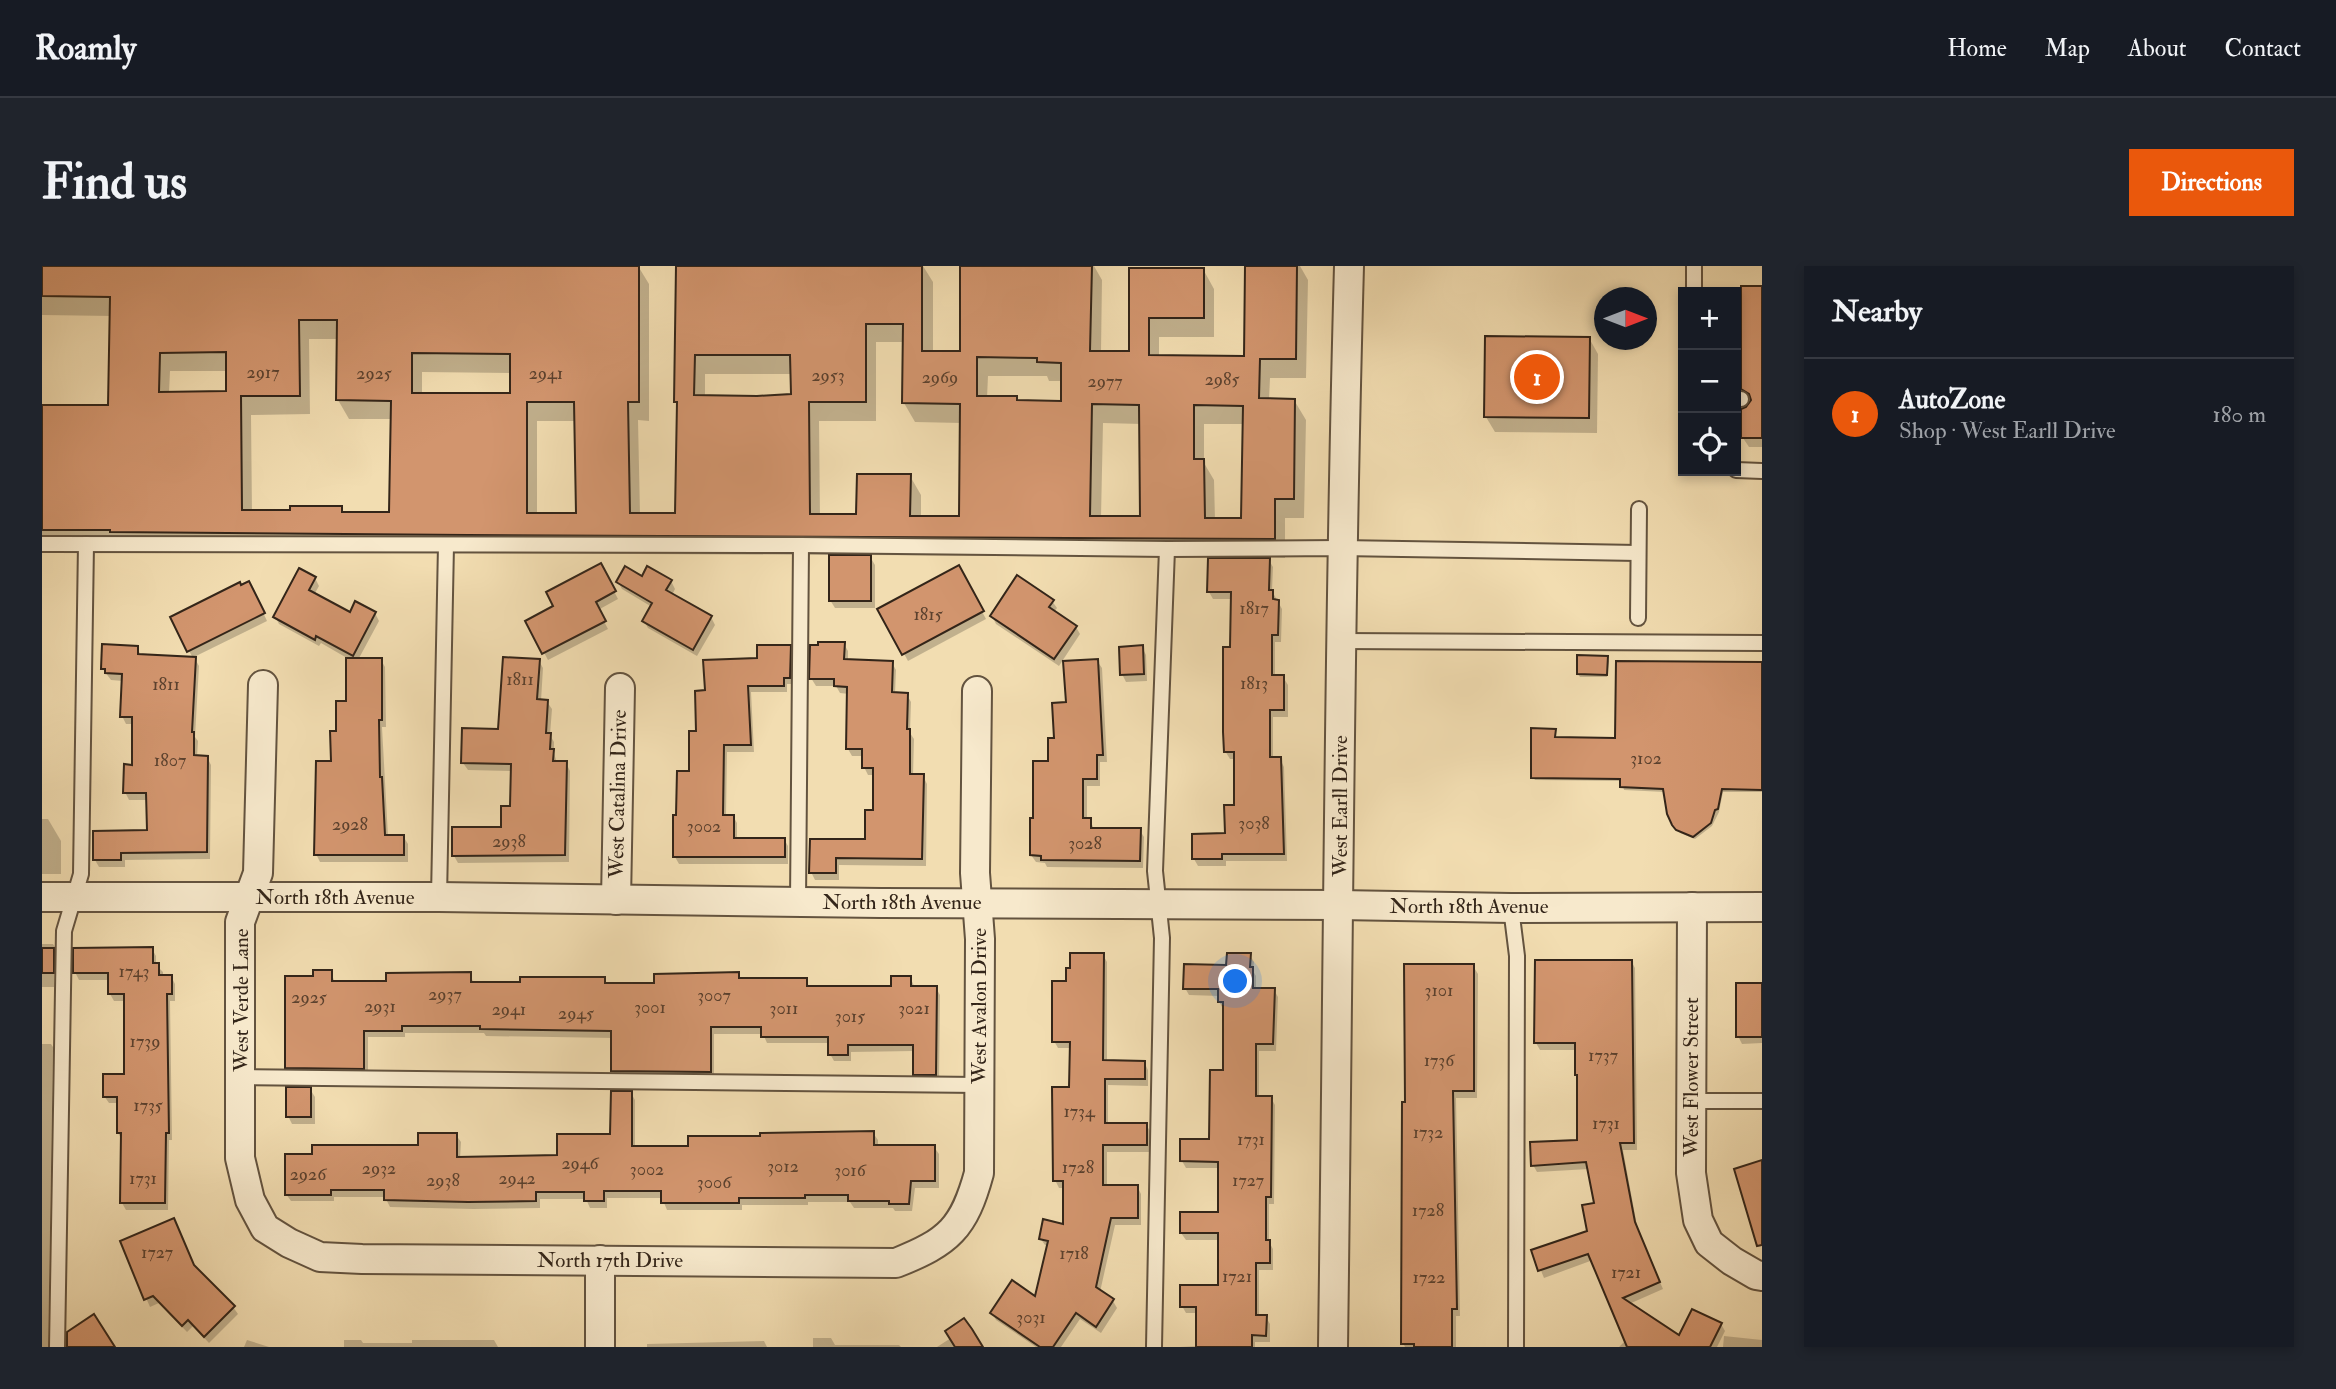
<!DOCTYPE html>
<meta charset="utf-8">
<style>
body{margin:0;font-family:"IM FELL Double Pica",serif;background:#20242c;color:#f1f3f6}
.controls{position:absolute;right:21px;top:21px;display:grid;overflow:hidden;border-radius:0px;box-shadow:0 4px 10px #0003}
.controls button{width:63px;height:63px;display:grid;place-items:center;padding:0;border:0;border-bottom:2px solid #363941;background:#171b24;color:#f1f3f6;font:35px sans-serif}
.compass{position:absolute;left:1552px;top:21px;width:63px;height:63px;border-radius:50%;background:#171b24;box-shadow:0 4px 10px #0003;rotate:90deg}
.you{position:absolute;left:1194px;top:716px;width:24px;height:24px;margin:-18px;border:5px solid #fff;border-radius:50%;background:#1a73e8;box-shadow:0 0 0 10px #1a73e833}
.badge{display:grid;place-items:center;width:46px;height:46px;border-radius:50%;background:#ea580c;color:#fff;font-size:23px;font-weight:700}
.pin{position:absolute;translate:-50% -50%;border:4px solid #fff;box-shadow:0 2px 7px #0006}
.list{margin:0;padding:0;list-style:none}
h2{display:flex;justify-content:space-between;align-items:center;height:91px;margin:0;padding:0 28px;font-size:30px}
h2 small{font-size:23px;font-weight:400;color:#9ea1a6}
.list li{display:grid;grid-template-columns:46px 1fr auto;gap:21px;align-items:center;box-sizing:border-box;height:112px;padding:0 28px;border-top:2px solid #363941}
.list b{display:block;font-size:26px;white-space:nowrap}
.list p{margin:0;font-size:23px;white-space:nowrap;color:#9ea1a6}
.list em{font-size:23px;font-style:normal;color:#9ea1a6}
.icon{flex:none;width:38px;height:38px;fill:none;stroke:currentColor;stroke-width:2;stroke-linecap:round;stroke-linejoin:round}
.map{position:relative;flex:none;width:1720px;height:1081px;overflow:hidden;border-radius:0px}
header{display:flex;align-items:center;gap:42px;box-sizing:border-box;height:98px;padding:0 35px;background:#171b24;border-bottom:2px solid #363941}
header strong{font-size:33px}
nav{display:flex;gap:38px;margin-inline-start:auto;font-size:24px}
.intro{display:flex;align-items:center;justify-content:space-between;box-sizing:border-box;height:168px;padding:0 42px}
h1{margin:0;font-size:49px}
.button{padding:18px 32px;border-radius:0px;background:#ea580c;color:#fff;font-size:24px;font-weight:700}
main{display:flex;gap:42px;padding:0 42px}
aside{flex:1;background:#171b24;border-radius:0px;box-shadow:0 4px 10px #0003}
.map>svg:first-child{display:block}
.shadow{fill:#0003;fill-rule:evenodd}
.building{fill:#d2956e;stroke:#332519;stroke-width:2;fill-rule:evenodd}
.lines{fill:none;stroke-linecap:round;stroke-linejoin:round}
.service-casing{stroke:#63533f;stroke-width:18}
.minor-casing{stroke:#63533f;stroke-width:32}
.service{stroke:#f7e9cc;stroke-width:14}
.minor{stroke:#f7e9cc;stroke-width:28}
.labels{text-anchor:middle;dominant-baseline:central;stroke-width:5;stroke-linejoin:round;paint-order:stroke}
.number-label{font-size:18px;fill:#5b412e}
.street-label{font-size:21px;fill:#332519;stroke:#f7e9cc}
</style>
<header>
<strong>Roamly</strong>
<nav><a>Home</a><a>Map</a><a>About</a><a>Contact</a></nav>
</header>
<div class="intro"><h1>Find us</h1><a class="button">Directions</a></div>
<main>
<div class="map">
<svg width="1720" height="1081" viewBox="0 0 1720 1081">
<rect width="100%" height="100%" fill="#f2ddb1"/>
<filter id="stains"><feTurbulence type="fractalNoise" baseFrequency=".00286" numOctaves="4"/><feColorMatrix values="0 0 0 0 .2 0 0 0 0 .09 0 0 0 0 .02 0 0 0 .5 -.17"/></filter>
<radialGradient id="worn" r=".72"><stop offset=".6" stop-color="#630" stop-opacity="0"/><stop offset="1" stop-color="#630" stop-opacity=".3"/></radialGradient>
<g class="shadow">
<path d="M0 0H596L607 18V155L596 154 598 248 635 249 637 142 634 136 636 0H881L891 16V87H920V0H1052L1060 14 1059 86 1088 87V3H1161L1172 23V71H1117V91L1204 92 1205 0H1258L1266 14 1264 112H1228L1227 134H1252L1264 154 1262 252H1243V292L1225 291 1231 301 1230 325 1240 343 1239 376H1233V411H1241L1246 419V451H1231V493H1238L1242 501 1245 595H1184V600H1156L1152 593 1185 569 1194 541V493H1188L1183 485 1190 333H1171L1167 326V291L827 289 833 299V342H793L788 334V289L81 285 0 282V141H68L70 50 0 49ZM267 73H297L296 134 307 153H350L348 248H302L299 242 210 246 209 149 268 148ZM834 76H862V137L873 156 919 157V252H879V229L868 210 816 250H778L777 155H834ZM128 105H186V127H127ZM380 106 470 107V128L380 129ZM663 108H750L751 130 663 131ZM946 110H1005L1007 115H1021L1020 137 976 136 974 132H945ZM495 155H534L536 249H495ZM1061 157 1099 158 1100 252H1059ZM1162 158H1202L1201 254H1173L1172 214 1162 197Z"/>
<path d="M1720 21V181H1707L1701 172 1710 134 1707 133 1701 123Z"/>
<path d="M1547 72 1556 88 1555 167 1453 166 1444 151Z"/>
<path d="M559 300 576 333 556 344 566 363 506 394 485 355 513 341Z"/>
<path d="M916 301 944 353 866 395 838 344Z"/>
<path d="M273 312 277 320 273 327 308 348 333 347 337 355 316 394H339L343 401 344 461H340L346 570H361L366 578V596H278L274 588 296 467 306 437 305 392 279 377 277 380 237 358 233 350Z"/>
<path d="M600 312 629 315 633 323 630 329 669 351 673 359 655 390 606 362 602 355 610 341 580 323 576 316Z"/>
<path d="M211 325 225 355 152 391 157 400 153 471 156 475 155 491H165L169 499 168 593 83 594V601H57L53 594 106 566V534H87L83 526 91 500 92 458H84L80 450 81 415 69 414 60 402 95 382 99 389 151 392 147 385Z"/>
<path d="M1010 335 1015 342 1012 346 1034 361 1038 368 1017 400 954 358 950 350Z"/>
<path d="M802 378 806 385V395L850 397 854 404 853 428 865 429 869 436 868 467 872 473 871 510H881L885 518 884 600 797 599V614H773L769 606V575H825L832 546 833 509H826L822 501V490H810L806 483 807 428 798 427 794 420H774L769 412Z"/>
<path d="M748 380 752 387 751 418H745V426H709L712 486H685L684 551 691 550 695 557V573H742L746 580V598H637L633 591 636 551 649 507 665 426 717 394Z"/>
<path d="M1100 381 1104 389 1105 415 1084 416 1080 408Z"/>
<path d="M1565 392 1567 395 1565 411H1538L1536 408Z"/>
<path d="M497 395 501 402 499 435 505 436 510 443 508 469 512 476V487L515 497H524L528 505 527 596 416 597 412 590 461 563 470 542 471 505 426 504 421 497 458 464Z"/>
<path d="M1055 395 1060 402 1065 496H1058V520H1045V554H1048L1052 563H1097L1102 571 1101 602 1005 601 1003 597 994 596 989 589 993 554 1014 473 1025 438Z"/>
<path d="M1720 397V526H1681L1677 546 1670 560 1653 573 1638 567 1632 558 1623 526 1582 524 1580 515 1493 514 1491 511 1513 465 1514 473H1575Z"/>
<path d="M0 553H6L19 575V608H0Z"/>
<path d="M0 678H11L13 681 12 721H0Z"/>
<path d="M110 683 114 690V699L121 706V710H129L133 718V735H128L130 874H127L126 944H84L80 937V874L76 867V837H67L62 830 84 809V735H72L68 728V714H37L33 706Z"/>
<path d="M1061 689 1065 696V795L1102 796 1106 804V820L1066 819V859H1104L1109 866V886H1065V920H1095L1099 928V959H1073L1058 1026 1071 1035 1075 1042 1059 1067 1038 1053 1019 1081H994L954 1054 950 1047 994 1033 1006 980 1003 979 998 972 1023 960V922H1017L1013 914 1029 822 1030 782H1016L1012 775 1025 716Z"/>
<path d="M1208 689 1212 696 1211 705 1214 710V724H1232L1236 731 1234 785H1217V831L1229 832 1233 839 1232 938H1227V976L1231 983V1004H1217V1051H1224L1228 1058V1076H1213V1081H1138L1156 1080V1047H1144L1140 1040 1178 1021V974H1144L1139 967 1178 948V902H1144L1140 895 1168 875 1183 806 1181 743 1177 735V730L1147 729 1143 722Z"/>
<path d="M1589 695 1593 702 1595 884H1581L1596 965 1621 1023 1587 1038 1638 1071 1679 1058 1683 1065 1675 1081H1577L1584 1074 1551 994 1502 1012 1491 985 1547 966 1554 939 1547 903 1495 906 1491 899 1537 875V814L1534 809V784H1498L1494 777Z"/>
<path d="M1431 700 1436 708 1435 832H1414L1418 1050H1414V1081H1363L1361 1077 1365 837Z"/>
<path d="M289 706 293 717H346L428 708 432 718H480L562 712 566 719H614L696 708 700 714H764L768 722H850L868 711 873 722H894L898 729 897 816 877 815 872 808V785L809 786V795H792L788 788V777H725L721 768H672V813L575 812 571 805V772L444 770 442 767H363V771H326V809L249 808 245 801 273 712Z"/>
<path d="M1720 719V777L1700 778 1696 770Z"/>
<path d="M0 778H9L11 781 6 1081H0Z"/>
<path d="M268 823 273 831V858H250L246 850Z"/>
<path d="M589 827 593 834V882H648L831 867 836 874V881H892L897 888V922H873L870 945H853L851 942H812L808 936H766V939H700V944H625L620 932H565V942H548L544 933H498V942L431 943 348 941 343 931H292V935H249L244 928 272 889 378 881 414 869 419 876 418 893 517 890 570 870Z"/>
<path d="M80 976 153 1002 191 1041 196 1048 167 1077 151 1060 145 1066 117 1037 108 1041Z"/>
<path d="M1682 1070 1720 1074V1081H1681Z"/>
<path d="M771 1072H789L793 1079H857L859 1081H771Z"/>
<path d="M909 1072 939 1081H895Z"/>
<path d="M205 1074 227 1081H202Z"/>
<path d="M302 1074H319L321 1077H370V1074H452L456 1081H516H302Z"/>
<path d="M722 1075 725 1081H605V1078Z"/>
</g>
<g class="building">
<path d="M0 0H597V136H586L588 247H633L635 136H632L634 0H880V85H918V0H1050L1048 85H1087V2H1162V52H1107V89L1202 90 1203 0H1255L1254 93H1218L1217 132 1253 133 1252 233H1233V273L425 269 68 266V264H0V139H66L68 31 0 30ZM257 54H295L294 134 349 135 347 246H300V240H248V244H200L199 130H258ZM824 58H861L860 137 918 138 917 250H868L869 208H815L814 248H768L767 136H824ZM184 86V125L117 126 118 87ZM370 87 468 88V127H370ZM653 89H748L749 128 715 130 652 129ZM935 91 995 92V96L1019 97V135L975 134V130H935ZM485 136H532L534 247H485ZM1050 138 1097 139 1098 250H1048ZM1152 139 1201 140 1199 252H1163L1162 193H1152Z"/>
<path d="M1699 20H1720V172H1699V143L1704 141 1709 134 1707 128 1699 123Z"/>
<path d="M1443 70 1548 71 1547 152 1442 151Z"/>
<rect x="787" y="289" width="42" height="46"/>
<path d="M1166 292H1228L1227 324H1231V333L1237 334 1236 369H1230V409H1242V444H1228V491H1239L1242 588H1180V593H1150V568L1183 567 1182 539H1192V486H1182L1181 466V381H1188L1189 326H1165Z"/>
<path d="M559 297 574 325 554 336 564 355 500 388 483 355 511 340 504 326Z"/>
<path d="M917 299 942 345 860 389 835 343Z"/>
<path d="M583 300 600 310 605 300 630 314 624 324 670 350 651 384 600 355 610 337 574 316Z"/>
<path d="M257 302 274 311 267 324 308 346 313 335 334 346 311 390 274 370 273 374 231 351Z"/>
<path d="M975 309 1012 334 1007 341 1035 360 1012 393 948 350Z"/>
<path d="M207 315 223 347 145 386 128 351 198 316 199 319Z"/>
<path d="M776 376H803L802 393 851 395 850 426 866 427 865 463H868V508H882L880 593 794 592V607H767L768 573H823V544H831V502H820V483H804L805 421 792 420V413H767L768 379H776Z"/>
<path d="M60 378 96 380V388L154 391 150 466H152V489L166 490 165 586 79 587V594H51V565L105 564 104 527H81L82 498 90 499V451H78L80 408 63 407V403H59Z"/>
<path d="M715 379H749L748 412H742V420H706L709 479H682L681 549H692V572H743V591H631V549H634L635 505H647V465H654L653 425 663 424 661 394 715 392Z"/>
<path d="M1101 379 1102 408 1078 409 1077 381Z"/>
<path d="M1535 389 1566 390 1565 409 1535 408Z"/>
<path d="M461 391 498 393 495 433 506 434 504 467H509L508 483H512L511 495H525L523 589 410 590V561H459V540H468L469 498 419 497 420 462 456 463Z"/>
<path d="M304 392H340V454H337L338 511H340L343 569H362V589H272L274 495H289L288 465H294V435H304Z"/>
<path d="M1056 393 1061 489H1055V513H1041V552H1049V562H1099L1098 595 999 594V590L988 589V552H991V495H1006V472H1012L1010 437 1024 436 1021 395Z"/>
<path d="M1574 395 1720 396V524L1680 523 1676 543 1673 544 1669 557 1651 571 1634 564 1630 559 1625 548 1621 523 1578 521V513L1489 512V462L1514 463 1513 471 1573 472Z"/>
<path d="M111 681V697H117V709H130V728H125L127 867H124L123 937H78L79 867H75V831H61V808H82V728H66V707H31V682Z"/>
<rect x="0" y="682" width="12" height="25"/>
<path d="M1028 687H1062L1061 794 1103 795V813H1063V857H1105V879H1061V919H1096V952H1069L1054 1021 1072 1033 1054 1061 1034 1047 1011 1081H998L948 1047 970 1014 993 1030 1006 975 997 973 1001 953 1021 958V915H1011L1010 821H1027L1028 776H1010V715H1024V702H1028Z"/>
<path d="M1185 687H1209L1208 701H1211V722H1233L1231 778H1214V830H1230L1229 931H1224V974H1228V997H1214V1049H1225L1224 1070 1210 1069V1081H1154V1041H1138V1019H1176V967H1138V946H1176V896L1138 895V873H1167L1168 804H1181V736H1176V723H1141L1142 698 1184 699Z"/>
<path d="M1493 694H1590L1592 877H1578L1593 956 1618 1016 1581 1032 1637 1069 1650 1043 1680 1057 1668 1081H1585L1546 988 1496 1005 1489 984 1545 965 1540 939 1552 937 1544 896 1489 900 1488 876 1535 874V809H1533V777H1492Z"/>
<path d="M1362 698H1432V825H1411L1415 1043H1410V1081H1372V1078H1359L1360 836H1363Z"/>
<path d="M271 704H290V715H344V707L429 706V716H478V711H563V717H612V708L697 706V712H765V720H849V710H869V720H895L894 809H871V779H806V789H786V771H719V761H669V806L569 805V765L438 763V760H360V765H322V803L243 802V710H271Z"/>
<rect x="1694" y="717" width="26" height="54"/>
<rect x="244" y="821" width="25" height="30"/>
<path d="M569 825H590V880H646V870H718V867L832 865V879H893V915H869L867 938H847V935H806V929H763V932H697V937H619V925H562V935H542V926H494V935L426 936 342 934V924H289V929H243V888H270V879H376V867H415V891L515 889V868H568Z"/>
<path d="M1720 894V979L1715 980 1692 903Z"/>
<path d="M132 952 152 999 193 1040 162 1071 146 1054 140 1060 111 1030 102 1034 78 975Z"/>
<path d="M52 1048 73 1081H25V1066Z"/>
<path d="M922 1052 930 1063 941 1081H913L903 1065Z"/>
</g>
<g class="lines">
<defs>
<g id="service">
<path d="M1652 26V0"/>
<path d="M1694 133H1699"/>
<path d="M1694 204 1720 205"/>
<path d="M0 278 759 279 1125 283 1299 282 1596 287"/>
<path d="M1596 352 1597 243"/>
<path d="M1299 375 1720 377"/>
<path d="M397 631 404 279"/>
<path d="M756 636 759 279"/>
<path d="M1469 642 1475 690 1474 1081"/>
<path d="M199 811 937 819"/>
<path d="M1648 835H1720"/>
<path d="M15 1081 22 665 39 608 44 278"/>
<path d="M1112 1081 1120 672 1113 605 1125 283"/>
</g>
<g id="minor">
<path d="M221 419 216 607 198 656V892L208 934 223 962 247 977 278 991 320 993 854 997C907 976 922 962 937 907L938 673 933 607 935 425"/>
<path d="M0 631H397L839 637 1297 639 1469 642 1720 641"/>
<path d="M574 634 578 422"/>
<path d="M1650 641 1649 907 1656 954 1667 977 1690 995 1714 1009 1720 1010"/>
<path d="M558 1081V994"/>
<path d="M1291 1081C1296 721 1297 360 1307 0"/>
</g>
</defs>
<use href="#service" class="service-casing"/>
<use href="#minor" class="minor-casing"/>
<use href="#service" class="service"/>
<use href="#minor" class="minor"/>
</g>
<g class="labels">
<g class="number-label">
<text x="221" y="106">2917</text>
<text x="332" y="107">2925</text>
<text x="504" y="107">2941</text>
<text x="786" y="109">2953</text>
<text x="898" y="111">2969</text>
<text x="1180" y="113">2985</text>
<text x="1063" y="115">2977</text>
<text x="1212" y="342">1817</text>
<text x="886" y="348">1815</text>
<text x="478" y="413">1811</text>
<text x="1212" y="417">1813</text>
<text x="124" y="418">1811</text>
<text x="1604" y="492">3102</text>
<text x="128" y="494">1807</text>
<text x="1212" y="557">3038</text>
<text x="308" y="558">2928</text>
<text x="662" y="560">3002</text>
<text x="467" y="575">2938</text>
<text x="1043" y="577">3028</text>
<text x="92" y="705">1743</text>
<text x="1397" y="724">3101</text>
<text x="403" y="728">2937</text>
<text x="672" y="729">3007</text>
<text x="267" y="731">2925</text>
<text x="338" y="740">2931</text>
<text x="608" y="741">3001</text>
<text x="742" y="742">3011</text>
<text x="872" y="742">3021</text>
<text x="467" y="743">2941</text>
<text x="534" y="747">2945</text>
<text x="808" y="750">3015</text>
<text x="103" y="775">1739</text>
<text x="1561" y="789">1737</text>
<text x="1397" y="794">1736</text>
<text x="106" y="839">1735</text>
<text x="1037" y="845">1734</text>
<text x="1564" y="857">1731</text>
<text x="1386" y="866">1732</text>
<text x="1209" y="873">1731</text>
<text x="538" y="897">2946</text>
<text x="741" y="900">3012</text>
<text x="1036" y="901">1728</text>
<text x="337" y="902">2932</text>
<text x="605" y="903">3002</text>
<text x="808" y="904">3016</text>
<text x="266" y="908">2926</text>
<text x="101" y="912">1731</text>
<text x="475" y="912">2942</text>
<text x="401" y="914">2938</text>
<text x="1206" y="914">1727</text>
<text x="672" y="916">3006</text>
<text x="1386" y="944">1728</text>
<text x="115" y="986">1727</text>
<text x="1032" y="987">1718</text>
<text x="1584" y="1006">1721</text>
<text x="1195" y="1010">1721</text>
<text x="1387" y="1011">1722</text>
<text x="989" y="1051">3031</text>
</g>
<g class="street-label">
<text transform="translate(576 528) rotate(-89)">West Catalina Drive</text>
<text transform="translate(1298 540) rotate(-90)">West Earll Drive</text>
<text x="293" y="631">North 18th Avenue</text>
<text x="860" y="636">North 18th Avenue</text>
<text x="1427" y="640">North 18th Avenue</text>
<text transform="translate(199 734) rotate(-90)">West Verde Lane</text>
<text transform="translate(937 740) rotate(-90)">West Avalon Drive</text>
<text transform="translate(1649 811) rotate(-90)">West Flower Street</text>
<text x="568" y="994">North 17th Drive</text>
</g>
</g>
<rect width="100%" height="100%" filter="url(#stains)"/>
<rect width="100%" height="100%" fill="url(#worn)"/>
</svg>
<div class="controls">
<button>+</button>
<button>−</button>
<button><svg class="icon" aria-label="locate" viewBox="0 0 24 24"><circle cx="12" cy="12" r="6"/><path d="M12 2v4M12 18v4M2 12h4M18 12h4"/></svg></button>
</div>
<svg class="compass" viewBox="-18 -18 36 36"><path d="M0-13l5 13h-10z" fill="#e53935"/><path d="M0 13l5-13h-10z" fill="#9ea1a6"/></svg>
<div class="you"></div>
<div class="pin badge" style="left:1495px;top:111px">1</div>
</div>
<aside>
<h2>Nearby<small></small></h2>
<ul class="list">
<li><span class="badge">1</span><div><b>AutoZone</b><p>Shop · West Earll Drive</p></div><em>180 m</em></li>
</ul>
</aside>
</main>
